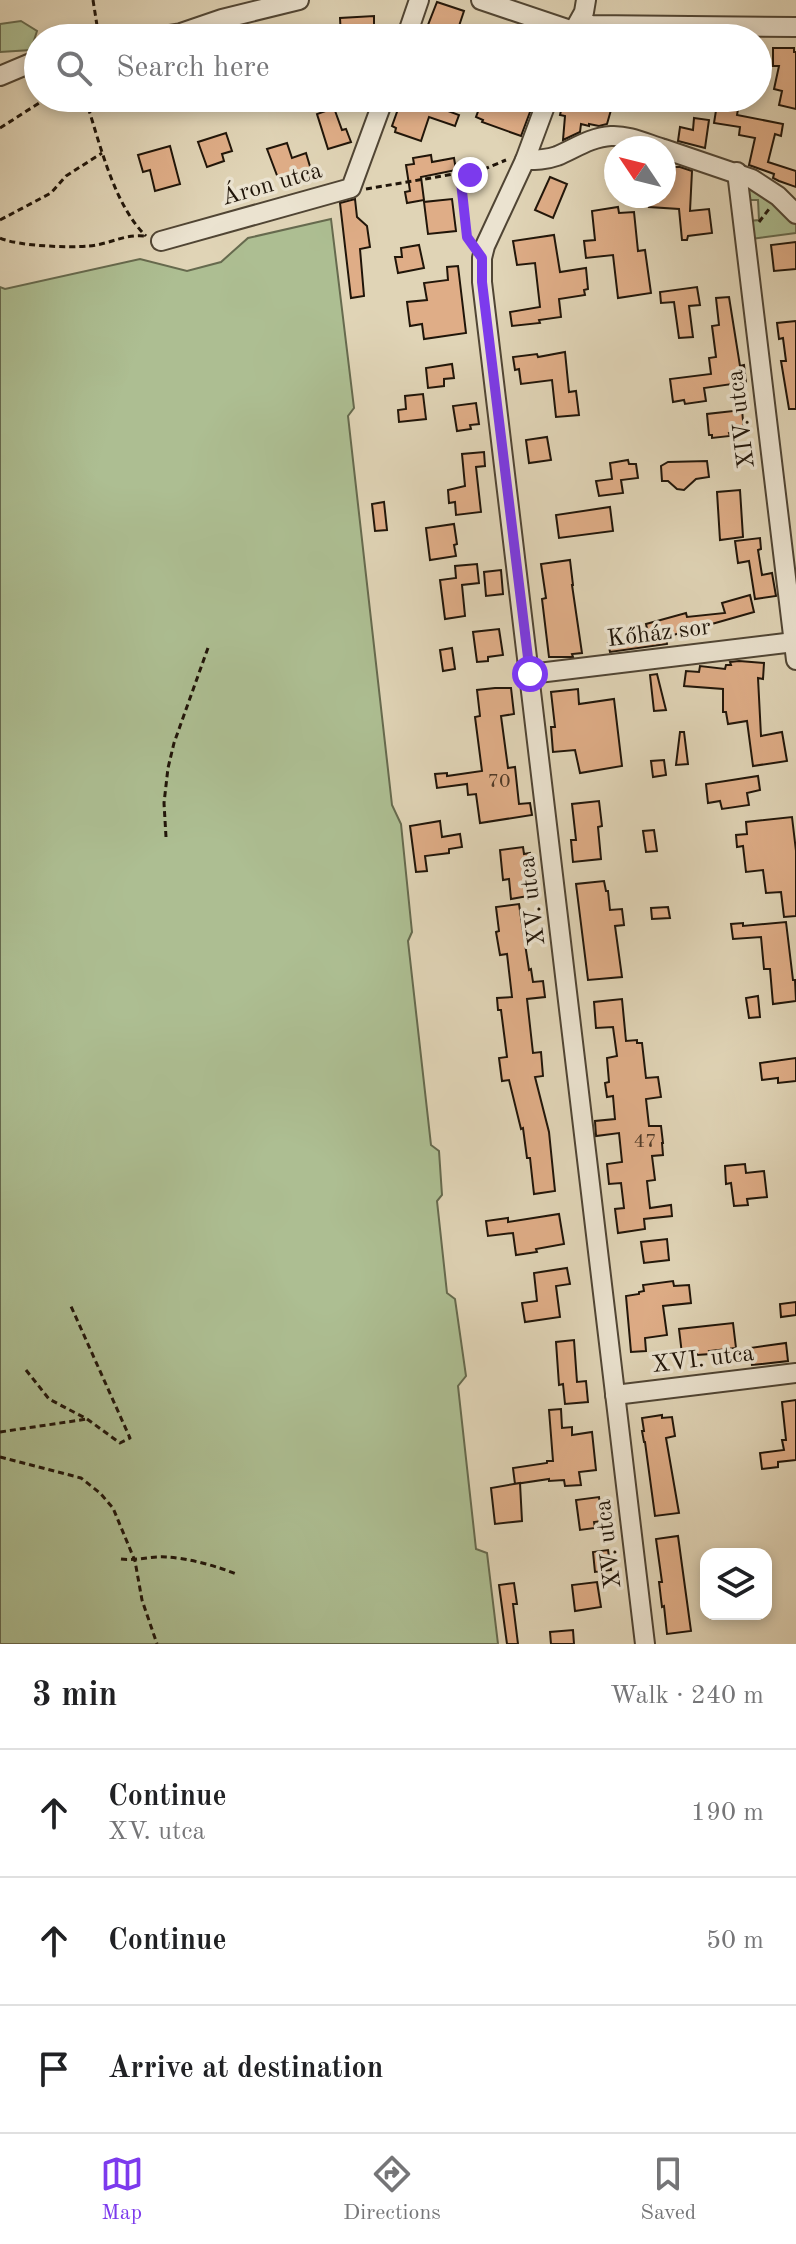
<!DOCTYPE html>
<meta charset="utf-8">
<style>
body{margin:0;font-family:"Old Standard TT",serif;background:#f6f6f6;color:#202124}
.controls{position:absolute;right:24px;bottom:24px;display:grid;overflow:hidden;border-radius:16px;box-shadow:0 4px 12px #0003}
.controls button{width:72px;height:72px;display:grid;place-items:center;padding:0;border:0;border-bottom:2px solid #e0e0e0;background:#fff;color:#202124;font:40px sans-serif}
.compass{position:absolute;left:604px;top:136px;width:72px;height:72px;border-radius:50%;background:#fff;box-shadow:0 4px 12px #0003;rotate:305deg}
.stop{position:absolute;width:24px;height:24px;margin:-18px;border:6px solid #7c3aed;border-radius:50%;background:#fff}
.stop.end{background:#7c3aed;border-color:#fff;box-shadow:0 2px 8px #0008}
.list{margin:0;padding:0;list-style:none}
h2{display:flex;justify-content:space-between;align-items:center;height:104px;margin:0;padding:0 32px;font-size:34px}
h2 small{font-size:26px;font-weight:400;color:#757577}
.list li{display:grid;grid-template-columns:52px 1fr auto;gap:24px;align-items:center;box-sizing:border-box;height:128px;padding:0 32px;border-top:2px solid #e0e0e0}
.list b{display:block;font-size:30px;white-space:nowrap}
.list p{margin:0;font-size:26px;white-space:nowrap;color:#757577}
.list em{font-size:26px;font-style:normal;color:#757577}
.icon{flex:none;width:44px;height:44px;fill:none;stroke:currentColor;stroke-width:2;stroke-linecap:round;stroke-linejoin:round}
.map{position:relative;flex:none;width:796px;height:1644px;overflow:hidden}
.search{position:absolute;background:#fff;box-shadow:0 4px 12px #0003;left:24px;right:24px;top:24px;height:88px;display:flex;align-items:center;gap:20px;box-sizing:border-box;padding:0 28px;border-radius:44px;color:#757577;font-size:30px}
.sheet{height:488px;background:#fff}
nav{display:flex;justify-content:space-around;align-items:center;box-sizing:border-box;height:112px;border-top:2px solid #e0e0e0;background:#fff;font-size:22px;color:#757577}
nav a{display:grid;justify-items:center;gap:4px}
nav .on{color:#7c3aed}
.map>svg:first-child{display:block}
.green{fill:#adbe92;stroke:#666a4e;stroke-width:2}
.building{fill:#dfad87;stroke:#201509;stroke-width:2}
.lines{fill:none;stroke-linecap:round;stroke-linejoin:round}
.minor-casing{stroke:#504534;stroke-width:22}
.path{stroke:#201509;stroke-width:3;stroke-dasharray:6 4;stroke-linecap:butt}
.minor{stroke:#ebe3d0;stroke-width:18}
.route{stroke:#7c3aed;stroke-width:10}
.labels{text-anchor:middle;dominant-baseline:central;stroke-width:7;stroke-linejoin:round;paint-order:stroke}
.number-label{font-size:20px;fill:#503b28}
.street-label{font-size:24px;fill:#201509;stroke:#ebe3d0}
</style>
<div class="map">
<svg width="796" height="1644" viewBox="0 0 796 1644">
<rect width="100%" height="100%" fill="#e0d4b6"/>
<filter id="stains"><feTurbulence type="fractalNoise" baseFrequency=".0025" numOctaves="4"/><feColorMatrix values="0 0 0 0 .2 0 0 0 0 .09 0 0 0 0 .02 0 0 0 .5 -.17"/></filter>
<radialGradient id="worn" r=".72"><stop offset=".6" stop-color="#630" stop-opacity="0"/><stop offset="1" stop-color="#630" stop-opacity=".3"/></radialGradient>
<g class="green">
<path d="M21 21 37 31 31 50 0 52V24Z"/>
<path d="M746 183 796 217V233L751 239 749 221 759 220 758 200H747Z"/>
<path d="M331 219 354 408 348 416 392 805 401 824 412 932 408 941 431 1145 439 1151 442 1195 437 1201 447 1293 455 1299 466 1376 458 1386 476 1549 487 1553 498 1644H0V287L5 289 140 259 187 271 221 262 248 238Z"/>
</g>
<g class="building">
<path d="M437 2 464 11 456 35 428 25Z"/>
<path d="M374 16V30L363 31V38H341L340 18Z"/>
<path d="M773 48H794V52H796V109L779 105 782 91 774 89 779 66H773Z"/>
<path d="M402 98H431L429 104 459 115 455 126 429 117 421 141 395 132 396 128 392 126Z"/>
<path d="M483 98H527L526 102 533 104 521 136 482 122 483 120 476 117Z"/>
<path d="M718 98H740L737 115 783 124 781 136 775 134 768 162 796 171V187L779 181 773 178 774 174 749 165 755 138 739 135 740 127 714 123Z"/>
<path d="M568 100 583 104 584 100 600 103 599 108 611 110 607 124 599 126 589 124V126L581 124 580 132 563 140 565 116 560 115 563 102 568 103Z"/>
<path d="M334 108 342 130 346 129 351 142 328 149 317 114Z"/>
<path d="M694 118 709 120 705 148 678 141 680 127 693 130Z"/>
<path d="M226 133 232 151 222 154 224 161 207 167 198 142Z"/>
<path d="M287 143 292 158 306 153 312 173 286 181 278 178 267 149Z"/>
<path d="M170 146 180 184 155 191 150 170 143 172 138 155Z"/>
<path d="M431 155 432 162 454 158 456 170 421 177 424 200 407 203 405 192 410 191 406 165 414 164 413 158Z"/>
<path d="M666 167H680L692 171 690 211 709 209 712 233 688 236 687 240H682L679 209 649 207 650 196H664Z"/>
<path d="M550 177 567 184 553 218 535 210Z"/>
<path d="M355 199 357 217 367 226 370 247 360 249 364 296 351 298 340 203Z"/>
<path d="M452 199 456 231 428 234 424 202Z"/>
<path d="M618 207 619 213 634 212 638 251 645 250 651 293 618 298 613 255 586 258 584 241 595 240 592 211Z"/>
<path d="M554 235 560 272 586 268 588 289 584 290 585 295 559 299 561 317 539 320 540 323 512 326 510 312 540 307 535 263 517 265 513 241Z"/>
<path d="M796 242V269L774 271 771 245Z"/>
<path d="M419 245 424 268 398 273 395 257H402L401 248Z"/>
<path d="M458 266 466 333 424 339 422 324 410 326 407 302 427 300 424 283 448 280 447 267Z"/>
<path d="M697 287 700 305 689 306 693 337 679 338 674 302 661 303 660 292Z"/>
<path d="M729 297 740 366 744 365 746 382 704 388 706 401 685 404 684 400 673 402 670 379 711 374 709 358 716 357 712 326 719 325 716 298Z"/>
<path d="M796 321V409H789L781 361H786L783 338 779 339 777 323Z"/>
<path d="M565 352 569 392 576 391 579 415 556 417 552 380 521 384 519 369 515 370 513 357 537 354 538 357Z"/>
<path d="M452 364 454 378 444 379V386L428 388 426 368Z"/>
<path d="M423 394 426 419 399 422 398 410 406 409 405 396Z"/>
<path d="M476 403 479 424 470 425 471 429 457 431 453 406Z"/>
<path d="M742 410 744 431 729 433 730 436 712 438V435H709L707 414Z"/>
<path d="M547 437 551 460 529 463 526 440Z"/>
<path d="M484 452 485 466 476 467 481 512 456 515 455 502 449 503 448 490 465 486 462 454Z"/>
<path d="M628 460 629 464H636L638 478 621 480 623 493 599 496 596 481 612 479 610 463Z"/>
<path d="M707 461 709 477 696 479 684 490 677 489 668 481H662L661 466 668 462Z"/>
<path d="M740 490 743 537 720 540 717 492Z"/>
<path d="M384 502 387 530 375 531 372 504Z"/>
<path d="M610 507 613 531 559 538 556 515Z"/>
<path d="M454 524 457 544 454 545 456 556 430 560 426 528Z"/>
<path d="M760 538 761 549 758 550 762 575 772 573 776 596 755 599 749 561 738 563 735 541Z"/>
<path d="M570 560 573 585H572L582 653 572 654 573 657H549L542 599 546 598 541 564Z"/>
<path d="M477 564 479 583 462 585 465 616 445 619 440 580 456 578 455 566Z"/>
<path d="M501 570 503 594 486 596 484 572Z"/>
<path d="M750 595 754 612 666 637 667 644 610 652 608 643 648 633 646 624 686 613 687 617 725 613 722 603Z"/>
<path d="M499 629 503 655 488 657V661L477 662 473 632Z"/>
<path d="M452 648 455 669 443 671 440 650Z"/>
<path d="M739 661 764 663 763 679 758 678 761 736 782 732 787 761 753 766 747 721 728 724 726 712H723V689L684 686 686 671 699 672 700 666 725 669 726 665H731L730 662Z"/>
<path d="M657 674 666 710 654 711 650 675Z"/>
<path d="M495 688H511L514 714 501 716 508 768 515 767 519 804 530 803 532 815 480 823 476 794 468 795 467 784 437 788 435 774 447 773V776L482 771 475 717 480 716 477 690Z"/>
<path d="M578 689 579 704 614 699 622 766 580 773 575 750 553 752 551 727H555L551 692Z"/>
<path d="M680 732H684L688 764 676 765Z"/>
<path d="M664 760 666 775 653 777 651 761Z"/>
<path d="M758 776 760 790 747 793 749 805 722 809 720 801 708 803 706 784Z"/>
<path d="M599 801 602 826 598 827 601 859 573 862 571 840H576L572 804Z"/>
<path d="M792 817 796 851V916L784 917 781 892 766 893 763 870 746 872 743 846 737 847 736 835 747 834 746 822Z"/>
<path d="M440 821 442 837 460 834 462 847 449 849V853L425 856 427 871 416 872 410 826Z"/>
<path d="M654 830 657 851 646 852 643 831Z"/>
<path d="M523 847 524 854 530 853 534 882 538 881 539 894 511 899 509 879 503 880 500 850Z"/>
<path d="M604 881 606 891H608L610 910 622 909 624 925 615 926 622 977 588 980 576 884Z"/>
<path d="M519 904 529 970 531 969 533 982 543 981 545 997 527 999 533 1053 541 1052 543 1076 535 1077 549 1132 555 1191 534 1194 530 1158H527L523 1128 521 1129 509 1080 502 1081 499 1058 507 1057 501 1010H498L497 998 512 997 507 954 500 955 496 932 499 931 496 907Z"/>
<path d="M668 907 670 918 652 919 651 908Z"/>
<path d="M786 922 793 980H795L796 1001 773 1004 770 969H764L761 937 733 939 731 924 743 923V926Z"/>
<path d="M758 996 760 1017 749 1018 746 998Z"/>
<path d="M622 999 626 1041 637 1040V1043H642L646 1078 658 1077 661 1097 646 1099 649 1126H661L663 1143H662L663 1155 652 1156 655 1180 647 1181 650 1208 671 1205 672 1216 644 1219 645 1229 618 1233 615 1209 624 1208 621 1183 609 1184 607 1164 622 1162 619 1133 596 1136 595 1121 615 1119 613 1096 607 1097 605 1083 609 1082 607 1058 617 1056 613 1027 596 1028 594 1002Z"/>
<path d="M796 1058V1081L778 1083V1078L762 1080 760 1063Z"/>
<path d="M745 1164 746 1173 764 1171 767 1197 747 1199 748 1205 734 1206 731 1183 726 1184 725 1166Z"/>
<path d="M559 1214 564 1244 536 1249 537 1252 516 1255 513 1233 488 1236 486 1221 508 1218V1222Z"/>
<path d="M667 1239 669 1260 644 1263 641 1242Z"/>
<path d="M567 1268 570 1284 556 1286 560 1317 525 1322 522 1303 537 1301 534 1273Z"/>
<path d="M673 1281 674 1286 689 1285 691 1303 663 1306 667 1335 645 1338 646 1351 631 1352 626 1296 639 1294V1292L644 1291 643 1285Z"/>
<path d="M796 1302V1315L781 1317 780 1304Z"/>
<path d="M733 1323 736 1348 709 1351 710 1354 697 1355V1352L682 1354 679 1329Z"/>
<path d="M574 1340 577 1382 586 1381 588 1402 565 1404 563 1384 559 1385 556 1342Z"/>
<path d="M786 1343 788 1361 752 1365 750 1348Z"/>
<path d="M796 1400V1460L778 1462V1467L762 1469 760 1453 784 1450 782 1440H786L782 1402Z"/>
<path d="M561 1409 562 1428 572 1427V1435L592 1432 596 1470 579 1472 581 1485 565 1486 564 1480 549 1481V1479L515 1484 513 1468 547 1463V1461H553L549 1410Z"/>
<path d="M662 1415V1418L672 1417 675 1436 666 1438 679 1513 655 1516 645 1442H644L642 1431H644L642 1418Z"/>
<path d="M520 1483 522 1521 495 1524 491 1488Z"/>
<path d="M599 1497 602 1521 594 1522 595 1528 580 1530 576 1500Z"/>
<path d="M678 1536 691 1631 667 1634 664 1606 662 1607 659 1582H662L656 1539Z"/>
<path d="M608 1550 611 1570 595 1572 593 1552Z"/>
<path d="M597 1582 601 1607 575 1611 572 1585Z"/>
<path d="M514 1583 517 1604H513L518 1644H507L499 1585Z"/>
<path d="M573 1630 574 1644H551L550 1632Z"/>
</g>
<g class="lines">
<defs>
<g id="minor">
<path d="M481 0 573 31"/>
<path d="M580 21 591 25 796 27"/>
<path d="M574 30 584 12 586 0"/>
<path d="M150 38 181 33 222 19 299 0"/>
<path d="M406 38 419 0"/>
<path d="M0 76 38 60"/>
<path d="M548 98 525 160 485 246 482 258V282L645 1644"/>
<path d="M664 149 752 179 778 196 796 214"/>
<path d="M525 160C536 160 546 160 557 156 574 149 591 137 611 136 628 135 645 143 661 148"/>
<path d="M737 172 796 660"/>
<path d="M161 241 351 188 384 98"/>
<path d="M530 674 794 642"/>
<path d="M615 1395 796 1373"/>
</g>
</defs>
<use href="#minor" class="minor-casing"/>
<g class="path">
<path d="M93 0 99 38"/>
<path d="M88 98V107C101 148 115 206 146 236"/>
<path d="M0 128 47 98"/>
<path d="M460 173 467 237 469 240"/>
<path d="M366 189 460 173 470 175 506 160"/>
<path d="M0 220 51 193 66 176 102 153"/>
<path d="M759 222 769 209"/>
<path d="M0 238C17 246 70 248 89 246 111 244 123 234 145 236"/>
<path d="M166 837 164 803 168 768 174 743 209 645"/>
<path d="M26 1370 49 1399 87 1419 120 1443 130 1438 70 1304"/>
<path d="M0 1432 87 1419"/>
<path d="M0 1457 81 1478 100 1493 113 1508 135 1561 142 1600 157 1644"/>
<path d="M121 1559C137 1561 151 1556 166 1557 187 1558 217 1566 236 1574"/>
</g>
<use href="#minor" class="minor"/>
</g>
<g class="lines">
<path class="route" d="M470 175 460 173 467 237 482 258V282L530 674"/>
</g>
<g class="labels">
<g class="number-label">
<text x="499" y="782">70</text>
<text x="645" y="1142">47</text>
</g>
<g class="street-label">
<text transform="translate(272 185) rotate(-16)">Áron utca</text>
<text transform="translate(742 419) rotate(-97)">XIV. utca</text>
<text transform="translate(659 634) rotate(-7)">Kőház sor</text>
<text transform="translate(533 901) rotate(-97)">XV. utca</text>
<text transform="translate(703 1360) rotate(-7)">XVI. utca</text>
<text transform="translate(609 1544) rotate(-97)">XV. utca</text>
</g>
</g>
<rect width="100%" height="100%" filter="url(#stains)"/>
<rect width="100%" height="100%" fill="url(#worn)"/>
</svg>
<div class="controls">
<button><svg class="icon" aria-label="layers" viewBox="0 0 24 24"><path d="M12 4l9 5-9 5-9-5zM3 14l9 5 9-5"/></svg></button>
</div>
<svg class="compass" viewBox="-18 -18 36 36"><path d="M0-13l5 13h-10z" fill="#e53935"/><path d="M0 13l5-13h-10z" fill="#757577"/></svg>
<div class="stop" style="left:530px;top:674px"></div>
<div class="stop end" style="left:470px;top:175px"></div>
<div class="search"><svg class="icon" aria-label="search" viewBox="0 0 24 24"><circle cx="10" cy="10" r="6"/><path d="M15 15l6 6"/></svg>Search here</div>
</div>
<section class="sheet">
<h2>3 min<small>Walk · 240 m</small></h2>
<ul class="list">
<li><svg class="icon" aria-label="ahead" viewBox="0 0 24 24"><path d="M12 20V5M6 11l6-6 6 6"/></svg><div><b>Continue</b><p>XV. utca</p></div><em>190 m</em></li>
<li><svg class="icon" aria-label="ahead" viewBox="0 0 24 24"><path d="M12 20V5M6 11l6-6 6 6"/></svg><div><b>Continue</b></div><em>50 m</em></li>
<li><svg class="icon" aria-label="arrive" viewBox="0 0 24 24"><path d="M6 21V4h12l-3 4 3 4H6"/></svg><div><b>Arrive at destination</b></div></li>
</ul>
</section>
<nav>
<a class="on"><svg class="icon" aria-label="map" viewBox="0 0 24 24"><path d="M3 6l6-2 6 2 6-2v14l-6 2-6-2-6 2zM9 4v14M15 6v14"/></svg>Map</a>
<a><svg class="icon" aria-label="directions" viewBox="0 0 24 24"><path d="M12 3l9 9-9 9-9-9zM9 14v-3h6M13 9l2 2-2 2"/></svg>Directions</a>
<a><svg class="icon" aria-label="saved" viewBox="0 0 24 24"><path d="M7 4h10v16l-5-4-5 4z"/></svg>Saved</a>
</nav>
